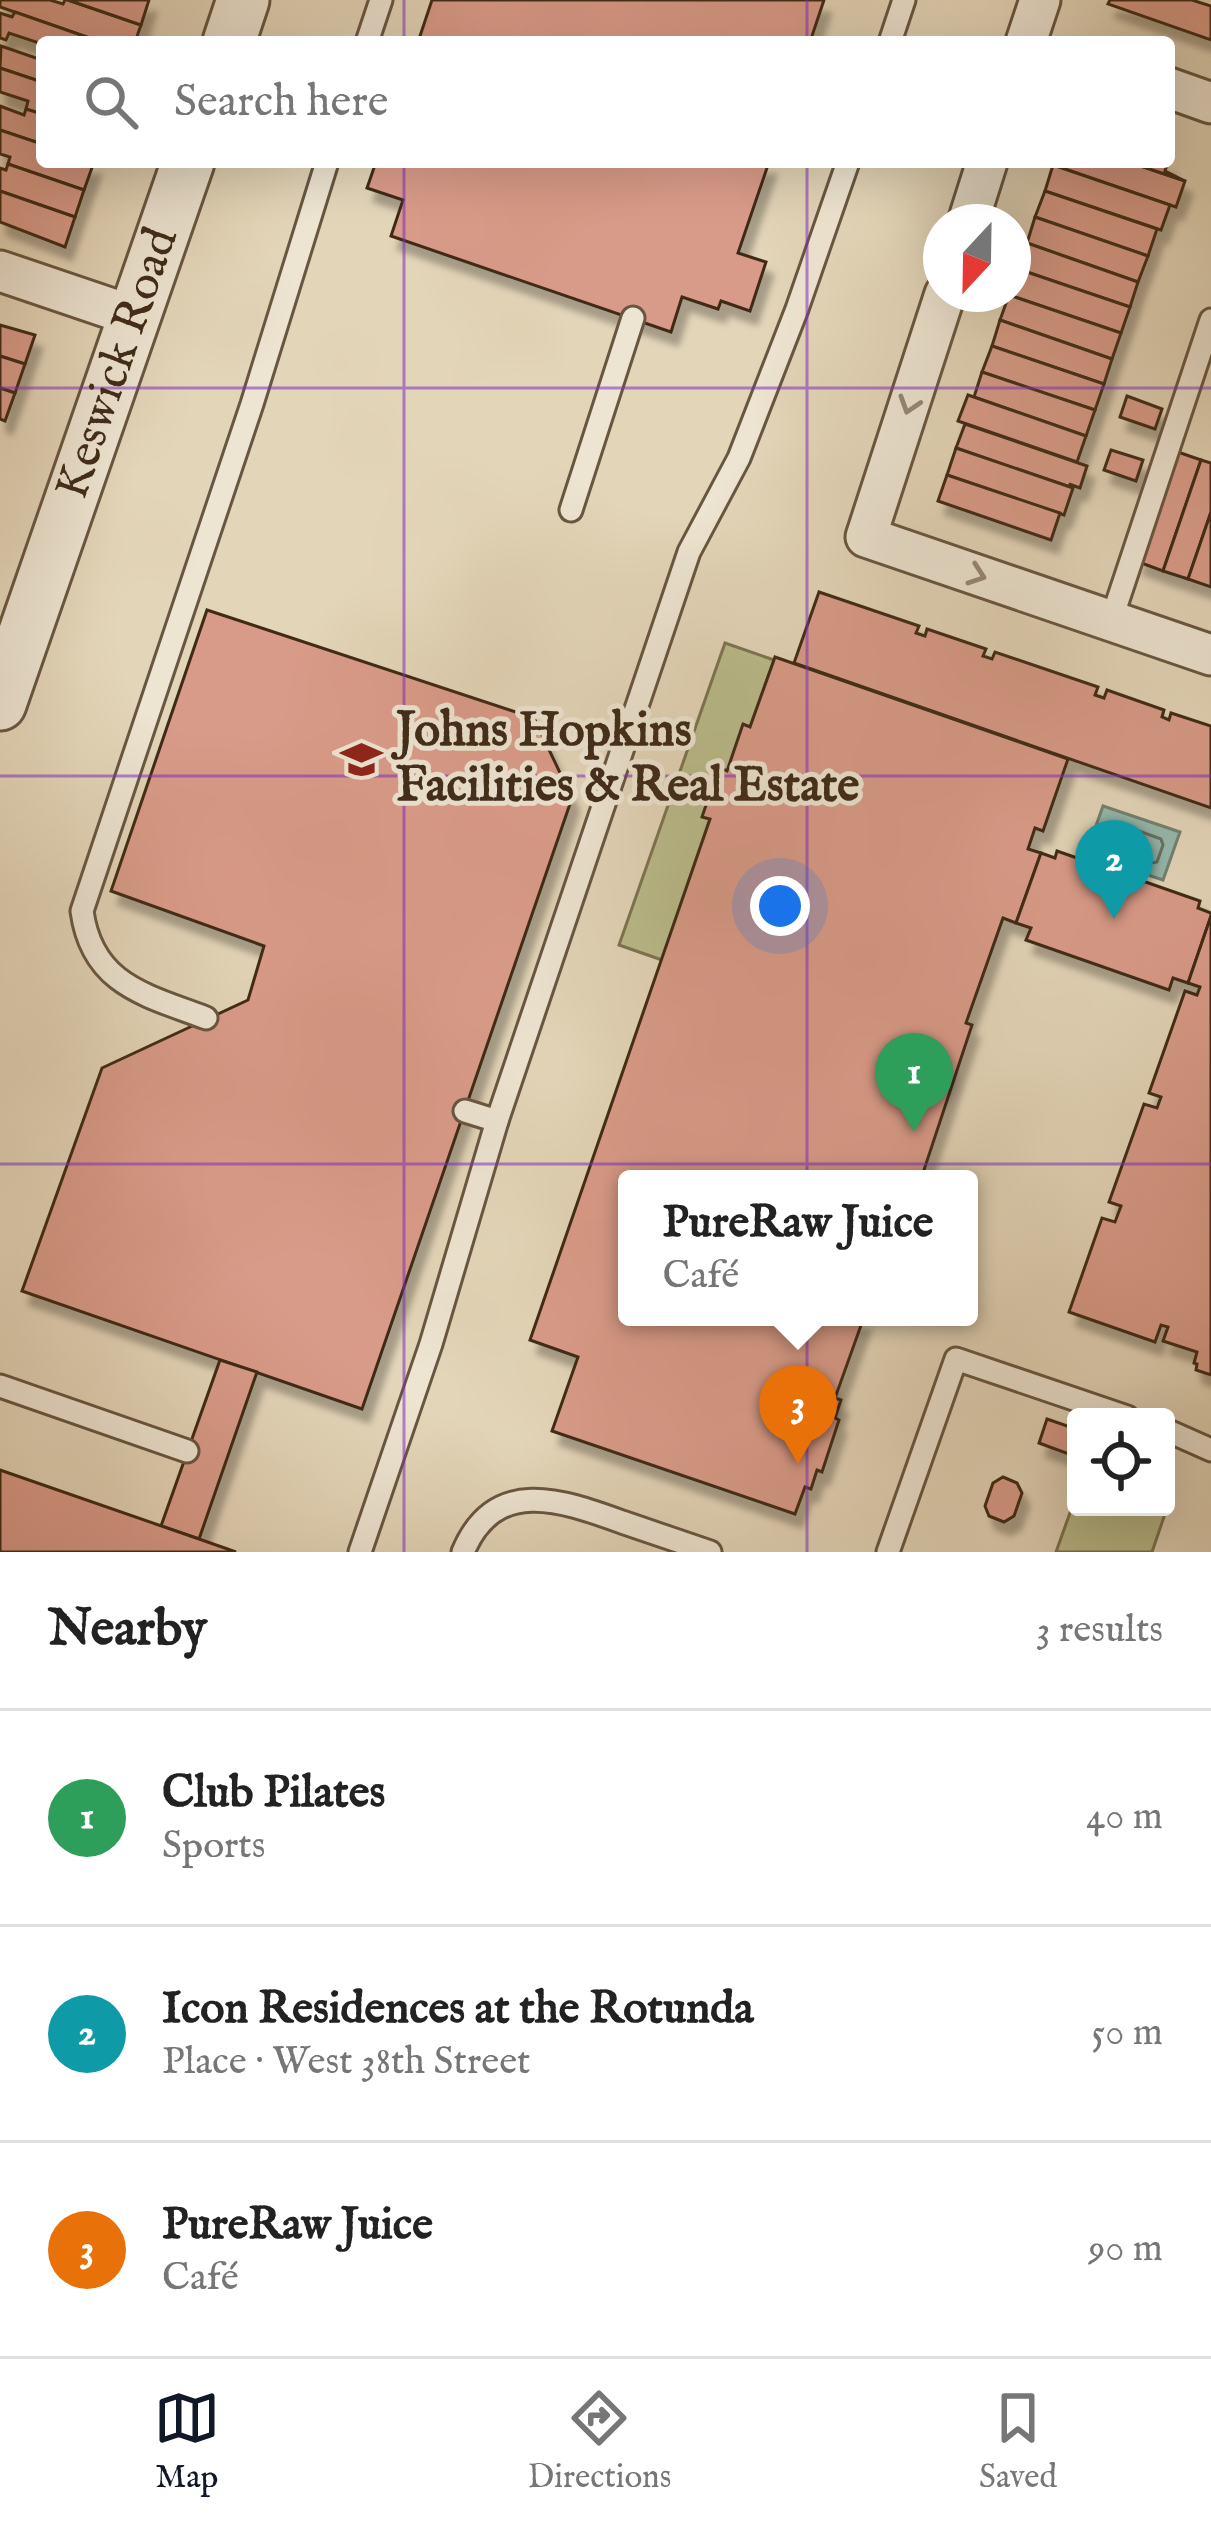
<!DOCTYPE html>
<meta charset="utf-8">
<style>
body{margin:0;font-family:"IM FELL English",serif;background:#f6f6f6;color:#222}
.controls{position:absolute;right:36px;bottom:36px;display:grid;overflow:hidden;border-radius:12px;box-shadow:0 12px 48px #0002}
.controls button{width:108px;height:108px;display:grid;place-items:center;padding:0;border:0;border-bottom:3px solid #e0e0e0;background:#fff;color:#222;font:60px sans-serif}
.compass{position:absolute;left:923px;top:204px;width:108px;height:108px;border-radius:50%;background:#fff;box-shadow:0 12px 48px #0002;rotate:202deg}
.you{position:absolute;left:780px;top:906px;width:42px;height:42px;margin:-30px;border:9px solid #fff;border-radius:50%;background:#1a73e8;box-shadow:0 0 0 18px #1a73e833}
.badge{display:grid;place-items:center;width:78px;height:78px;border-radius:50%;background:#111827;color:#fff;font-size:39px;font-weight:700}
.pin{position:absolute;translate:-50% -99px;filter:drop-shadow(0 3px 6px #0008)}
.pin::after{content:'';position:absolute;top:63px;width:42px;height:36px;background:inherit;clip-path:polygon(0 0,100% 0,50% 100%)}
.popup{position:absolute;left:618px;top:1170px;width:360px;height:156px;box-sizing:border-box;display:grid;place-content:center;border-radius:12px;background:#fff;filter:drop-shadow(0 3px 9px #0005);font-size:39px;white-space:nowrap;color:#767676}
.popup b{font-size:45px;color:#222}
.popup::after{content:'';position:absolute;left:50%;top:100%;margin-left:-24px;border:24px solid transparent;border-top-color:#fff}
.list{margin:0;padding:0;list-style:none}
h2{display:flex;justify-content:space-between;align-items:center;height:156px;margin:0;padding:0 48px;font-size:51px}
h2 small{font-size:39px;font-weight:400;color:#767676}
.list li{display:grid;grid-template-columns:78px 1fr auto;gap:36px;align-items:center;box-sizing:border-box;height:216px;padding:0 48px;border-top:3px solid #e0e0e0}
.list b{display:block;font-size:45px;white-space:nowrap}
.list p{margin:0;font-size:39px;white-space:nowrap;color:#767676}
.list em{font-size:39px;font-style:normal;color:#767676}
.icon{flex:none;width:66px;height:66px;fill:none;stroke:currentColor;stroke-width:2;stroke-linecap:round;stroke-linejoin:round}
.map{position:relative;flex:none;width:1211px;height:1552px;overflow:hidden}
.search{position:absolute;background:#fff;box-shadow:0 12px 48px #0002;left:36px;right:36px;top:36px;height:132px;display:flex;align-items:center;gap:30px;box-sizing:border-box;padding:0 42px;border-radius:12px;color:#767676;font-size:45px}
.sheet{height:804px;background:#fff}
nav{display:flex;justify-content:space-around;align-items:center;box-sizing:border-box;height:168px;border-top:3px solid #e0e0e0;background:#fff;font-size:33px;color:#767676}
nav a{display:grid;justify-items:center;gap:6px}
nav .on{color:#111827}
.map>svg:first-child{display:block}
.green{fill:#babb8a;stroke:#7d7451;stroke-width:3}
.water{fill:#95b9ad;stroke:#738171;stroke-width:3}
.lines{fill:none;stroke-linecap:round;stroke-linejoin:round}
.shore{stroke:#6a7262;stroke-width:3}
.building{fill:#d99b89;stroke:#402c18;stroke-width:3;filter:url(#shadow)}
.service-casing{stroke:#695640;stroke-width:27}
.minor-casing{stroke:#695640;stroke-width:45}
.tertiary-casing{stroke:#695640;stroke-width:57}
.service{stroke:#ede4d1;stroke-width:21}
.minor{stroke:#ede4d1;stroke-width:39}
.tertiary{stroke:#ede4d1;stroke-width:51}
.oneway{stroke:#968874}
.grid{fill:none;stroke:#7b2cbf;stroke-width:3;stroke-opacity:0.55}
.labels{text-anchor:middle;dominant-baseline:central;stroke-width:10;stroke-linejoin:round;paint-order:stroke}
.street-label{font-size:48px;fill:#402c18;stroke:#ede4d1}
.poi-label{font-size:48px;font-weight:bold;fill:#402c18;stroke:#ede4d1;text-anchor:start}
</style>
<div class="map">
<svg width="1211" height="1552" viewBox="0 0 1211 1552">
<defs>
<filter id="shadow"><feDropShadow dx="7" dy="13" stdDeviation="3" flood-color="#0004"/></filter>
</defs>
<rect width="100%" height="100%" fill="#e3d5b8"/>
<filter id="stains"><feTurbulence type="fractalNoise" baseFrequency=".00167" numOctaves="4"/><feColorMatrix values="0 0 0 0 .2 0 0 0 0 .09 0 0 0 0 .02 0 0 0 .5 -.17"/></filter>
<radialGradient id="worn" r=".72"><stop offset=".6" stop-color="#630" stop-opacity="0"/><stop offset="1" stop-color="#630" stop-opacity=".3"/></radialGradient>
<g class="green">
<path d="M725 643 774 660 750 727 727 771 720 768 703 817 710 819 662 960 619 945Z"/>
<path d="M1076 1496V1507L1168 1505 1152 1552H1056Z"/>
</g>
<path class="water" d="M1103 806 1180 832 1163 880 1086 854Z"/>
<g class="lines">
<path class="shore" d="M1114 822 1161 839 1163 845 1157 862 1151 863 1105 848C1101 841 1106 826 1114 822Z"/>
</g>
<g class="building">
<path d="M0 0H50L63 4 65 0H68L141 25 135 42H101L0 7Z"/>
<path d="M68 0H149L141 25Z"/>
<path d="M432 0H824L810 42H418Z"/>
<path d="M1110 0H1192L1211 6V40L1108 4Z"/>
<path d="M15 12 101 42H42V44L9 33 6 40 0 38V13L12 17Z"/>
<path d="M1 46 42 60V82L0 68Z"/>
<path d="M0 68 42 82V114L26 109 28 101 0 92Z"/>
<path d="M0 106 24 115 26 109 42 114V144L0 130Z"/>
<path d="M0 130 42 144V162H94L84 190 8 164 10 157 0 154Z"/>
<path d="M376 162H769L738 253 766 262 750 311 721 301 718 309 682 297 671 332 391 236 403 200 367 188Z"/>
<path d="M1054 162H1129L1185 181 1176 207 1053 165Z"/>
<path d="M1129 162H1168L1165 171 1185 181Z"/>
<path d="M8 164 84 190 75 217 0 191V168L6 170Z"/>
<path d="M1053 165 1170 205 1161 230 1045 191Z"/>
<path d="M0 191 75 217 65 247 0 222Z"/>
<path d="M1045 191 1157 229 1148 256 1035 217Z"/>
<path d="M1035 217 1148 256 1138 282 1027 243Z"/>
<path d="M1027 243 1138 282 1130 307 1018 269Z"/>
<path d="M1018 269 1130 307 1121 333 1009 295 1013 294V283Z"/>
<path d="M1009 295 1121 333 1112 359 1000 320Z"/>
<path d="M1000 320 1112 359 1104 384 992 346Z"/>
<path d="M0 325 35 335 25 364 0 356Z"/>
<path d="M992 346 1104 384 1095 410 982 372Z"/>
<path d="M0 356 25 364 15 393 0 388Z"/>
<path d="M982 372 1095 410 1086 436 974 397Z"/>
<path d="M0 388 15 393 5 421 0 419Z"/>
<path d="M968 395 1086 436 1077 462 958 421Z"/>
<path d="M1127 396 1162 409 1155 429 1120 417Z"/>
<path d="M965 424 1087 466 1080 488 1069 484 1073 488 956 448Z"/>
<path d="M956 448 1073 488 1064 515 947 475Z"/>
<path d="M1111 450 1143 460 1136 481 1104 470Z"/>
<path d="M1175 451 1201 460 1163 571 1136 561Z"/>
<path d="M1201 460 1211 463V512L1188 579 1163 571Z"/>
<path d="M947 475 1060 513 1051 540 938 501Z"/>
<path d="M1211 512V587L1188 579Z"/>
<path d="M819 592 919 626 916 633 925 636 927 629 986 649 983 656 992 659 995 652 1098 687 1095 695 1104 698 1107 690 1164 710 1162 717 1169 720 1171 713 1211 726V808L794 663Z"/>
<path d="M207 610 534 718 572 798 362 1409 22 1291 102 1068 248 1000 264 946 111 891Z"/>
<path d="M775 657 1068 759 1043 831 1035 828 1028 849 1041 853 1016 923 1003 918 966 1023 972 1025 921 1179H627V1317H864L835 1398 841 1400 835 1418 839 1420 822 1472 817 1470 811 1489 805 1487 795 1514 552 1431 578 1357 530 1340 710 819 702 817 719 767 727 771 743 724 750 727Z"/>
<path d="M1057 851 1200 901 1198 908 1211 913V916L1188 983 1173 978 1169 990 1026 940 1031 928 1016 923 1041 853 1055 858Z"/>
<path d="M1211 916V1375L1196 1370 1197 1364 1194 1363 1197 1352 1163 1341 1168 1327 1161 1325 1155 1342 1069 1312 1102 1218 1115 1222 1121 1206 1109 1202 1144 1104 1157 1108 1161 1097 1149 1093 1185 991 1197 995 1200 987 1188 983Z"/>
<path d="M220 1360 257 1372 199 1539 161 1526Z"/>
<path d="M1047 1419 1076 1429 1074 1456 1039 1443Z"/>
<path d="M0 1470 199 1539 236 1552H0Z"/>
<path d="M1003 1477 1017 1483 1022 1493 1014 1516 1004 1522 989 1516 985 1506 993 1483Z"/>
</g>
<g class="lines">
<defs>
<g id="service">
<path d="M367 42 381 0"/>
<path d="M890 42 904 0"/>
<path d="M571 510 633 318"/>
<path d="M1111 621 1211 320"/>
<path d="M206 1018C146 995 92 985 82 911L252 404 327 162"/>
<path d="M465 1111 497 1121"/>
<path d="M0 1386 187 1451"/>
<path d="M1166 1430 1211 1450"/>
<path d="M360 1552 431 1344 497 1121 689 552 739 458 797 309 848 162"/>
<path d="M463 1552C495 1476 561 1500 622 1522 651 1532 681 1542 710 1552"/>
<path d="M888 1552 956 1359 1127 1417"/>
</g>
<g id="minor">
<path d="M1026 42 1040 0"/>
<path d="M1169 88 1211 103"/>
<path d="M968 222 987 162"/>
<path d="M0 271 136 317"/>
<path d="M945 294 866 537 1211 655"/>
</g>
<g id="tertiary">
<path d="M229 42 243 0"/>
<path id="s1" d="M0 704 188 162"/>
</g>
</defs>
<use href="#service" class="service-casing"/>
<use href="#minor" class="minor-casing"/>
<use href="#tertiary" class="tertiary-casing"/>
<use href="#service" class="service"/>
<use href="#minor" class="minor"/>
<use href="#tertiary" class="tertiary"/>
</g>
<defs><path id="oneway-chevron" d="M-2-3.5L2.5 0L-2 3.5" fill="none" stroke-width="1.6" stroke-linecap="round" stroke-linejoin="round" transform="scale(3)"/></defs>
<g class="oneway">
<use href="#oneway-chevron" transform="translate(909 405) rotate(108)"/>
<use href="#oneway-chevron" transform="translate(977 575) rotate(19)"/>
</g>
<path class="grid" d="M404 0V42M807 0V42M404 162V1552M807 162V1552M0 388H1211M0 776H1211M0 1164H1211"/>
<defs>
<symbol id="university-bare" viewBox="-9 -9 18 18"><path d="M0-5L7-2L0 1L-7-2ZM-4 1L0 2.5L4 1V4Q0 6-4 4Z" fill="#8f2418" stroke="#ede4d1" stroke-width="2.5" paint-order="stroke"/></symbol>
</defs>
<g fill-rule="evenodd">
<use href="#university-bare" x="332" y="730" width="59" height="59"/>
</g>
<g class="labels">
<g class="street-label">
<text stroke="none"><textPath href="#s1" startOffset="360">Keswick Road</textPath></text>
</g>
<g class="poi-label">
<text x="396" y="732">Johns Hopkins<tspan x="396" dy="55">Facilities &amp; Real Estate</tspan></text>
</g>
</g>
<rect width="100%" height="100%" filter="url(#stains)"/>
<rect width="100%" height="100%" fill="url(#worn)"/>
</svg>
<div class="controls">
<button><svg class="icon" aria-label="locate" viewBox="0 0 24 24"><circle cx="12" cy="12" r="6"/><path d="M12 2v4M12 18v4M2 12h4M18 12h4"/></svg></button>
</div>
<svg class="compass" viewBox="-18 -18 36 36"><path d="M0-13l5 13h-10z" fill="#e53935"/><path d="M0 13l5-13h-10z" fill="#767676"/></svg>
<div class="you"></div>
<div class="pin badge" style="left:914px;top:1132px;background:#2e9e5b">1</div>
<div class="pin badge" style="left:1114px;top:919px;background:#0f9aa8">2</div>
<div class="pin badge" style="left:798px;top:1464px;background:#e8710a">3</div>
<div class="popup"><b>PureRaw Juice</b>Café</div>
<div class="search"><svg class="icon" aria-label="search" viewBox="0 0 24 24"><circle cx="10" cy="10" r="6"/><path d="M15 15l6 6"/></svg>Search here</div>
</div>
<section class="sheet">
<h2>Nearby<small>3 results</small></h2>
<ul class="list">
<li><span class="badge" style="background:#2e9e5b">1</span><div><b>Club Pilates</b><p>Sports</p></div><em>40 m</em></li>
<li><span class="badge" style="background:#0f9aa8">2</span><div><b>Icon Residences at the Rotunda</b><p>Place · West 38th Street</p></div><em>50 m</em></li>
<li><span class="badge" style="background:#e8710a">3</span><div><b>PureRaw Juice</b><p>Café</p></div><em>90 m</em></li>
</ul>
</section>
<nav>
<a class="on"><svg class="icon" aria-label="map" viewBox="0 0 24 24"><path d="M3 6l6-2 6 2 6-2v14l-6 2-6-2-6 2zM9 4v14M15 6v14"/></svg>Map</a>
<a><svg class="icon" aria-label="directions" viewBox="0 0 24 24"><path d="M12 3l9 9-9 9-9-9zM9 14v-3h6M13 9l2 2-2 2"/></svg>Directions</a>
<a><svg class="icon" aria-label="saved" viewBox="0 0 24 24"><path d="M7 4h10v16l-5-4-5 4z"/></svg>Saved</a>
</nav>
